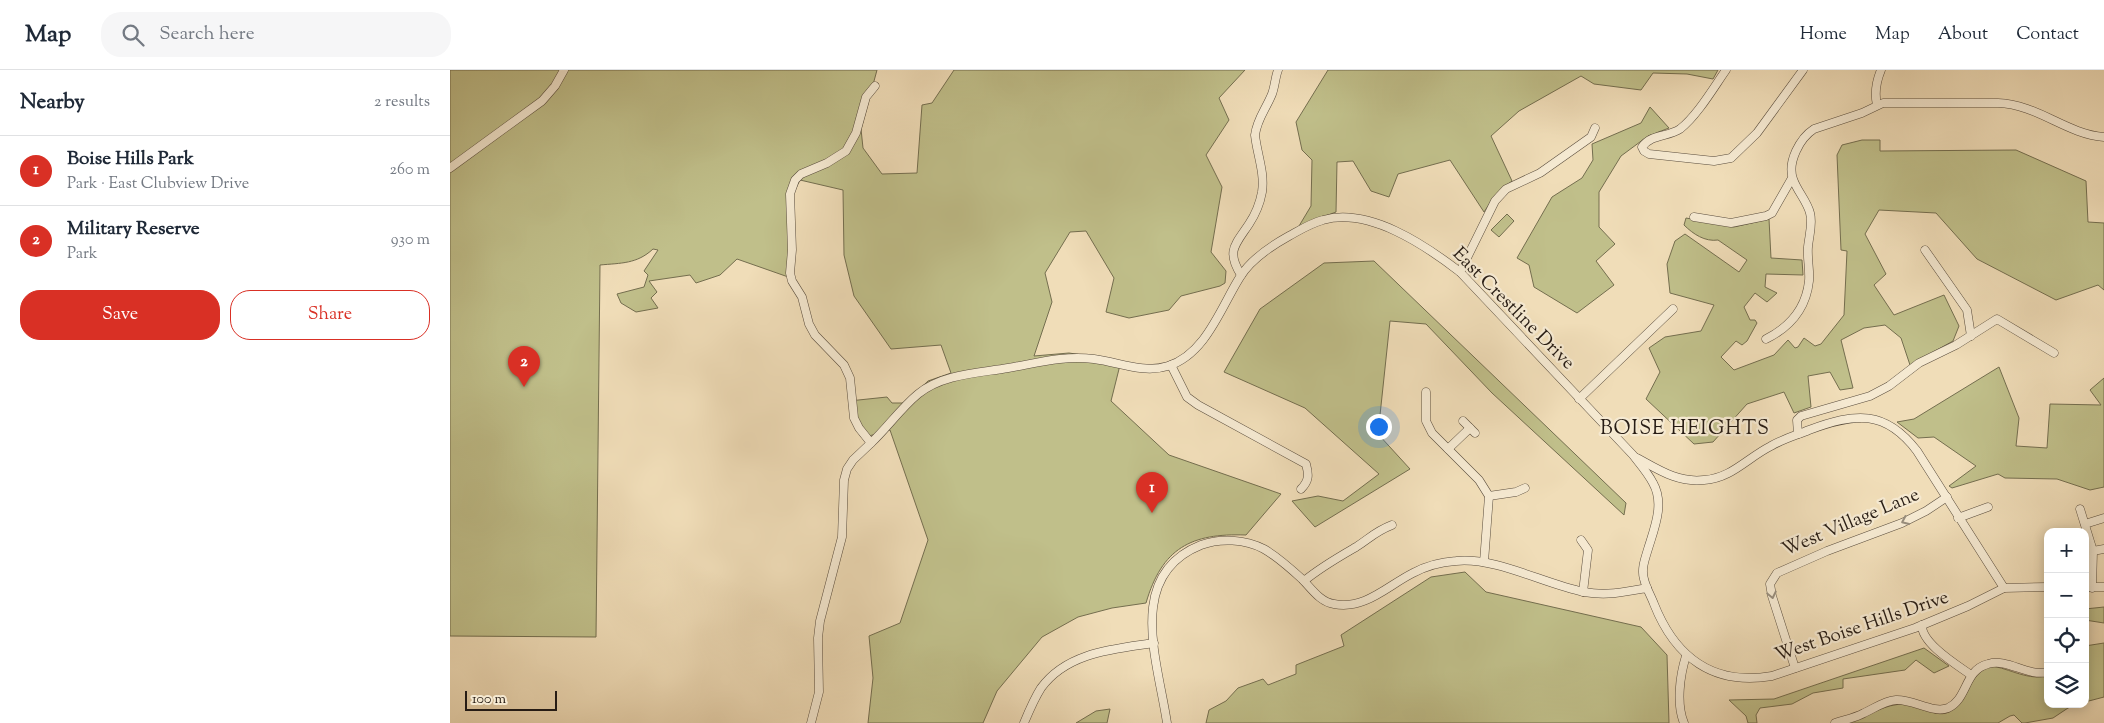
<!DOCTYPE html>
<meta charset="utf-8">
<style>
body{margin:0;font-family:"Sorts Mill Goudy",serif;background:#f6f6f7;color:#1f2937}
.controls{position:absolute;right:15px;bottom:15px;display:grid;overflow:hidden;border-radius:10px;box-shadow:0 2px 12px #0003}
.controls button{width:45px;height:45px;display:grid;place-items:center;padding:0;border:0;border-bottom:1px solid #e0e1e3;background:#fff;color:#1f2937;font:25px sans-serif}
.scale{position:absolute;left:15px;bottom:12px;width:92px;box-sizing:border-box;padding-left:5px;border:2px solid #271c14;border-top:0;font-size:14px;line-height:18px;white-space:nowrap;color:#271c14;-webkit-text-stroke:4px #f5e9d1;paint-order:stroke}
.you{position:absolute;left:928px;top:356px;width:18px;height:18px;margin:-12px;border:4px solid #fff;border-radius:50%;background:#1a73e8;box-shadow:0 0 0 8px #1a73e833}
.badge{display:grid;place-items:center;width:32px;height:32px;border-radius:50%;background:#d93025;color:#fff;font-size:16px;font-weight:700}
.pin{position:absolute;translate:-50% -41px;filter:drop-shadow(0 1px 2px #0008)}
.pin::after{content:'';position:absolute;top:26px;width:18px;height:15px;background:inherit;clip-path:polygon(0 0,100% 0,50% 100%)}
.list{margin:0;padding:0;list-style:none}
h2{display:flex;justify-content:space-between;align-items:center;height:65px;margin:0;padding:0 20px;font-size:21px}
h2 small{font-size:16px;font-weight:400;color:#747a83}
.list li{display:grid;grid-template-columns:32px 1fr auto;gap:15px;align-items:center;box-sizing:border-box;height:70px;padding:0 20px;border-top:1px solid #e0e1e3}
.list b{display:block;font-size:19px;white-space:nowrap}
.list p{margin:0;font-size:16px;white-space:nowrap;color:#747a83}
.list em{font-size:16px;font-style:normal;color:#747a83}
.actions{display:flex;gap:10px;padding:15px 20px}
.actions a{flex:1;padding:11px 0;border:1px solid #d93025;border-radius:20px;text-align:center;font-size:18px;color:#d93025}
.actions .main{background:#d93025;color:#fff}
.icon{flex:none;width:28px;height:28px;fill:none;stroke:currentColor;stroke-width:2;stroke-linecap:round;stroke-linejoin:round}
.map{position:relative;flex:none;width:1654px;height:653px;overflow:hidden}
header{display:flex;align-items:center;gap:30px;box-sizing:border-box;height:70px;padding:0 25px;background:#fff;border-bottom:1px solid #e0e1e3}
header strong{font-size:24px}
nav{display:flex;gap:28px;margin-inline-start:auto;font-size:18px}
.search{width:350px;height:45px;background:#f6f6f7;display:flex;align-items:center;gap:12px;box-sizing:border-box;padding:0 18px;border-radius:20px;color:#747a83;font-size:19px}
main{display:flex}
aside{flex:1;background:#fff}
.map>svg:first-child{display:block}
.green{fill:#c0bf8a;stroke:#746e4f}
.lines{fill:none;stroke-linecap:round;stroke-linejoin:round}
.minor-casing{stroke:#594c3d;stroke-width:9}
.minor{stroke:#f5e9d1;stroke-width:8}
.oneway{stroke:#988d7c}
.labels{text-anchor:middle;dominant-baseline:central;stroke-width:4.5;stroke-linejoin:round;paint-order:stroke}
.street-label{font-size:19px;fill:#271c14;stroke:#f5e9d1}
.neighbourhood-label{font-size:20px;letter-spacing:1px;fill:#271c14;stroke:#f5e9d1}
</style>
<header>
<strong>Map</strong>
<div class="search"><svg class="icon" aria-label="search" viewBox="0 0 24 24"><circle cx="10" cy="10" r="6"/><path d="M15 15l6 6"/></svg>Search here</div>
<nav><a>Home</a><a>Map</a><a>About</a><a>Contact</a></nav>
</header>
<main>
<aside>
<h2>Nearby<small>2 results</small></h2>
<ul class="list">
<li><span class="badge">1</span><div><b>Boise Hills Park</b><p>Park · East Clubview Drive</p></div><em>260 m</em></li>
<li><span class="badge">2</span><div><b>Military Reserve</b><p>Park</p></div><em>930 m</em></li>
</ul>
<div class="actions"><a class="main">Save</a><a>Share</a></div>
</aside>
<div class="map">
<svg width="1654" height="653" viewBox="0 0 1654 653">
<rect width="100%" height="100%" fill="#f0ddb8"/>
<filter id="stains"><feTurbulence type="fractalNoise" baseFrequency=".004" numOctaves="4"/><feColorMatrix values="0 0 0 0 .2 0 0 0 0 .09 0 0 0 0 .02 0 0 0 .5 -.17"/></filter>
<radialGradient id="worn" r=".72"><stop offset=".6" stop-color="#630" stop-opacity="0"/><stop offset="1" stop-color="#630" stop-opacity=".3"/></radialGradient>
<g class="green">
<path d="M0 0H427L411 59 413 78 432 104 467 103 472 35 482 33 504 0H795L769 28 779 50 756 85 772 117 761 182 776 201 775 213 770 216 731 226 719 240 679 248 656 242 664 208 636 161 620 162 595 203 602 232 584 286 619 283 671 291 661 331 719 385 831 424 796 465C741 463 712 478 696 533L662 538 628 547 592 567 547 621 533 653H418L423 608 419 566 450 553 478 470 440 360 412 368 400 344 399 331 437 327 442 333H455L478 311 501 303 491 275 441 279 404 226 394 185 393 120 350 110 343 124 342 200 344 209 287 189 270 205 246 213 240 205 199 211 207 222 201 228 208 238 186 242 171 233 167 224 194 217 198 205 194 201 208 180 203 179C187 194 171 193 150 195L146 567 0 566Z"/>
<path d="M878 0H1268L1263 9 1237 4 1203 3 1191 20 1144 14 1131 6 1069 41 1041 66 1062 111 1046 124 1034 142 1000 90 948 104 939 127 921 121 903 91 887 92 886 142 849 156 861 136 862 90 852 80 846 52Z"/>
<path d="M1200 37 1219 58 1198 66 1171 86 1149 122V157L1165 174 1146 191 1164 215 1127 243 1084 217 1079 195 1067 188 1102 127 1132 108 1143 90 1142 74 1191 53Z"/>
<path d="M1412 70H1430V81L1566 80 1636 111 1638 152 1654 153V220L1648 215 1606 230 1527 189 1486 143 1429 140 1415 164 1436 204 1424 215 1444 245 1494 225 1509 256 1503 271 1460 295 1451 268 1435 255 1414 258 1391 270 1403 318 1390 320 1380 302 1358 306 1361 337 1344 343 1334 322 1297 334 1263 372 1244 374 1196 329 1210 302 1199 278 1215 267 1251 261 1264 235 1220 223 1217 194 1225 171 1235 164 1289 202 1297 190 1268 170C1255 172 1243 164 1234 155L1236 148 1284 157 1319 149 1321 188 1352 190 1353 205 1316 204 1315 217 1327 223 1317 232 1305 223 1294 237 1300 250H1305L1307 253 1297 271 1292 275 1286 271 1271 287 1284 300 1324 285 1338 270 1345 278 1348 277 1354 268 1365 276 1371 274 1394 245 1397 181 1391 180 1387 85 1392 75Z"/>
<path d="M1057 144 1064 151 1049 167 1041 160Z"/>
<path d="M924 191 1176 433 1174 445 1042 323 976 254 940 251 928 364 960 399 865 457 842 431 868 426 893 431 929 404 855 338 774 302 810 239 874 193Z"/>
<path d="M1549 297 1569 348 1566 376 1597 378 1600 334 1651 335 1640 320 1654 308V417L1640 420 1607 409 1555 408 1548 404 1502 418 1499 416 1526 396 1484 367 1468 368 1447 352 1464 349Z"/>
<path d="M1015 502 1036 522 1191 557 1217 585 1219 653H756L759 640 776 631 788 618 813 609 818 615 846 604V595L894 576 891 565 981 507Z"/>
<path d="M1654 537V553L1635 550V539Z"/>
<path d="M1654 573V627L1635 632V576Z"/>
<path d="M1474 578 1499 596 1484 603 1466 590 1455 600 1393 609V618L1363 623 1342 634 1310 638 1306 645 1307 653H1298L1296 646 1279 630 1324 629Z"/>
<path d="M1541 596C1559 598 1580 612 1598 605V634H1629L1618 638 1603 648 1575 653H1572L1564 645 1560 646 1548 653H1394C1414 648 1435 633 1456 634 1471 634 1486 650 1501 641 1521 629 1516 606 1541 596Z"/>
<path d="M660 639 657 653H626L646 641Z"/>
</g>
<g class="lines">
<defs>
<g id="minor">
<path d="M1276 0C1264 17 1247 46 1230 59 1218 67 1201 64 1192 77L1194 81 1199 84 1264 91 1281 88 1307 63 1353 0"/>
<path d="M1427 35C1424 22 1426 12 1431 0"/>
<path d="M0 98 92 31 105 16 114 0"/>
<path d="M1244 147 1281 153 1316 146 1322 143 1342 108"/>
<path d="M1475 180 1517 240 1521 266"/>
<path d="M1010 202 1045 131 1056 119 1090 103 1141 67 1145 58"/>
<path d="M791 205C776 181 785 175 799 154 805 145 810 133 812 122 815 103 807 84 805 65 807 49 816 39 822 24 825 16 825 8 828 0"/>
<path d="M1316 269C1340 257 1356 239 1359 211 1360 200 1357 188 1358 177 1359 166 1363 154 1360 143 1357 131 1347 121 1343 109 1337 92 1350 68 1364 59L1412 43 1433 33H1548C1587 34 1616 64 1654 67"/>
<path d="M721 295 737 327 748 335 856 394C859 405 859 411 851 419"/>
<path d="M976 322V351L982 363 1029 410 1039 426 1034 492"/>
<path d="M1129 329 1223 239"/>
<path d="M1013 351 1025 363"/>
<path d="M1348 364 1347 350 1351 346 1420 326 1439 316 1469 293 1506 275 1547 249 1604 283"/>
<path d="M421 373C437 358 451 338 468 324 492 304 529 303 558 298 587 293 614 285 644 289 669 292 693 304 718 296 756 284 771 237 790 207 801 189 821 176 839 166 850 160 861 153 873 150 919 137 975 175 1010 202L1183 385C1190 394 1198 403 1203 413 1215 434 1204 459 1198 479 1195 489 1191 499 1194 509 1196 518 1201 526 1204 534 1225 587 1263 616 1322 606L1465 558 1518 536 1554 518 1598 517"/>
<path d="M998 379 1020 358"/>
<path d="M1187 388C1209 400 1228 413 1254 410 1282 408 1297 388 1321 376 1333 369 1347 365 1359 360 1405 343 1435 339 1467 381L1554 518"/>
<path d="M1039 426 1066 422 1075 418"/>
<path d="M1630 439 1643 481 1642 518"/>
<path d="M1508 448 1538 437"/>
<path d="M1635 454 1654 448"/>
<path d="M1131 470 1138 480 1133 522"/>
<path d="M1643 481 1654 479"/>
<path d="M854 511C871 497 887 488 906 477 920 468 926 461 942 455"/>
<path d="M1635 517H1654"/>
<path d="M1472 555C1471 573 1507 595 1521 605"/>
<path d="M1345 598 1322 526 1320 514 1327 503 1377 481 1452 453 1476 441 1497 427"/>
<path d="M361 653 369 622 368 568 370 551 392 467 394 410 397 399 403 390 421 373 409 358 404 348 400 308 394 295 365 265 359 254 352 227 342 211 340 203 342 180 340 124 345 110 351 104 377 93 396 81 406 63 416 27 425 16"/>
<path d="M574 653C579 641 584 629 591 618 617 582 664 579 704 573"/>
<path d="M717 653C708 592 675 505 751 475 770 468 795 469 814 479 828 487 840 498 852 509 862 519 870 532 884 534 915 540 937 516 963 503 976 496 991 492 1006 491 1046 487 1094 514 1134 522 1157 526 1175 522 1197 518"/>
<path d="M1234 653C1226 634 1230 605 1236 586"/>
<path d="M1385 653C1394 650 1405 648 1414 643 1425 638 1434 631 1446 630 1463 629 1483 644 1498 638 1518 629 1514 600 1538 594 1558 588 1577 607 1598 602"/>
</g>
</defs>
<use href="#minor" class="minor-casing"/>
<use href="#minor" class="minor"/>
</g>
<defs><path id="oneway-chevron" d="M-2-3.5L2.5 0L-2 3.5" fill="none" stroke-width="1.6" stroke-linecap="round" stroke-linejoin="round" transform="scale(1.25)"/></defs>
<g class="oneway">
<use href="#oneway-chevron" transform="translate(1455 451) rotate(156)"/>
<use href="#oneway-chevron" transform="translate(1322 525) rotate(78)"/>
</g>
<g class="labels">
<g class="street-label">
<text transform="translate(1063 239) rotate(45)">East Crestline Drive</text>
<text transform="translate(1401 453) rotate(-23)">West Village Lane</text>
<text transform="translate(1412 557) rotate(-19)">West Boise Hills Drive</text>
</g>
<g class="neighbourhood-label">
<text x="1235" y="359">BOISE HEIGHTS</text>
</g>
</g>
<rect width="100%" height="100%" filter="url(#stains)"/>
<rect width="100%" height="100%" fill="url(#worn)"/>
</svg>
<div class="controls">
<button>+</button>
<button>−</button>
<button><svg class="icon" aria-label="locate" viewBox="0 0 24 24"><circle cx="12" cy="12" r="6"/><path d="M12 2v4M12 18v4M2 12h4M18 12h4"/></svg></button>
<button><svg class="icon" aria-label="layers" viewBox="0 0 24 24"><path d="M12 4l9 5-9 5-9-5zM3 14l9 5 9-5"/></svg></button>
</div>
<div class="scale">100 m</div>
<div class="you"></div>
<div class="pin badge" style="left:702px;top:443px">1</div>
<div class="pin badge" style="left:74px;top:317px">2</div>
</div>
</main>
